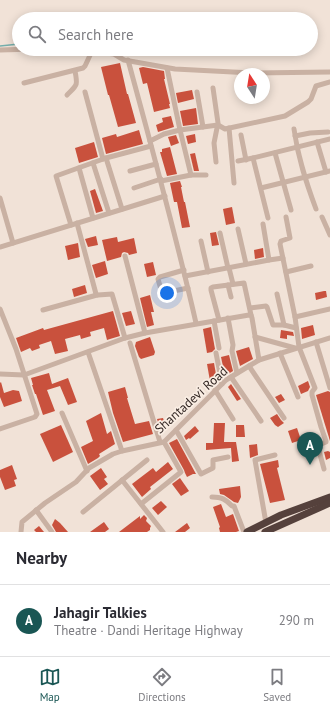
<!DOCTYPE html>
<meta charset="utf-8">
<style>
body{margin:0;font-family:"PT Sans",sans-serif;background:#f2f2f3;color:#2b2b33}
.compass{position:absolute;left:234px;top:68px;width:36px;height:36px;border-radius:50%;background:#fff;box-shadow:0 2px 10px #0003;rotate:348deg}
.you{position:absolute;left:167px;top:293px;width:14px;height:14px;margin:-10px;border:3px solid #fff;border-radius:50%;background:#1a73e8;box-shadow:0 0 0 6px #1a73e833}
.badge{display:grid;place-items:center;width:26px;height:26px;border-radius:50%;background:#1a5654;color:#fff;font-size:13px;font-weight:700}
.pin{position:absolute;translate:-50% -33px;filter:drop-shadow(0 1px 2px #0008)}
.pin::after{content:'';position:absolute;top:21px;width:14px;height:12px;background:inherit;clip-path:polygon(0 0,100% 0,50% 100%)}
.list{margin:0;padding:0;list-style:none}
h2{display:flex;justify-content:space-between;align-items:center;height:52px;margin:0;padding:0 16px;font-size:17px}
h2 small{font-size:13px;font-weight:400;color:#7c7c81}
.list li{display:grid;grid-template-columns:26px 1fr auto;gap:12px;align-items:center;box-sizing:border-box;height:72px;padding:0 16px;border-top:1px solid #e1e1e2}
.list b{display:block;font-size:15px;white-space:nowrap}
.list p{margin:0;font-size:13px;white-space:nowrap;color:#7c7c81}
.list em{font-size:13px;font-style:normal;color:#7c7c81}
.icon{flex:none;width:22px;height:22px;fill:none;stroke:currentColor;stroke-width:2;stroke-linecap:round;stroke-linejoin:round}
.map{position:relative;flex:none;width:330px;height:532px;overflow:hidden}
.search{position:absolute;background:#fff;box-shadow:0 2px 10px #0003;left:12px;right:12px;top:12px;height:44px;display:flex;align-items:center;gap:10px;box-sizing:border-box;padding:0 14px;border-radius:22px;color:#7c7c81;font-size:15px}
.sheet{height:124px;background:#fff}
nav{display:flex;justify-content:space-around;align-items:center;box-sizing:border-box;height:56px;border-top:1px solid #e1e1e2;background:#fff;font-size:11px;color:#7c7c81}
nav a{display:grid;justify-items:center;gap:2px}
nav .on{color:#1a5654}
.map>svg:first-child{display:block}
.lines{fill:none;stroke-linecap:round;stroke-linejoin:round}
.stream{stroke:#75afac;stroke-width:1.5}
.building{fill:#c9513d}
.minor{stroke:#c9b1a3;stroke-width:5}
.highway{stroke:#55413c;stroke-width:7}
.labels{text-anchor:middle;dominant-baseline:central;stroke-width:3.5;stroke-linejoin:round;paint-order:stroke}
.street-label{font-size:13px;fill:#342825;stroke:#f9ede3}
</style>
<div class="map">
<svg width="330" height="532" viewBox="0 0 330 532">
<rect width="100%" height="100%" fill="#f1e2d7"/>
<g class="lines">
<path class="stream" d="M0 46 19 44"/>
</g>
<g class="building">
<path d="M120 63 127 94H128L136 123 118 127 109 95H108L101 67Z"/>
<path d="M143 67 164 71 165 79H164L170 104H169L170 108 154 112 147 83 143 84 139 68Z"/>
<path d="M192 90 194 99 178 103 176 93Z"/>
<path d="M196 108 198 124 183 126 180 111Z"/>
<path d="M171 116 174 127 158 132 156 125 163 122 162 118Z"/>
<path d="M139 130 143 144 106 154 102 138 116 134 117 137Z"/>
<path d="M195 134 196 142 188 144 186 136Z"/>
<path d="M176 135 179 143 171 146 168 137Z"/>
<path d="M94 142 98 157 79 163 75 148Z"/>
<path d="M170 147 177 174 167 176 160 152H162V149Z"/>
<path d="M195 153 199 171H194L190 154Z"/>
<path d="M180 181 182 187H181L184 202H185L190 227 182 228 177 202H174L170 183Z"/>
<path d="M95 189 103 211 96 213 90 191Z"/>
<path d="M232 207 235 223 226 225 223 209Z"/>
<path d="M216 232 219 245 212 246 210 233Z"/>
<path d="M96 236 98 245 88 247 85 239Z"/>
<path d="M117 237 118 242 134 238 137 253 129 255 128 253 124 252 122 253 121 257 107 261 102 240Z"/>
<path d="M78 243 80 257 68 260 65 246Z"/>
<path d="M263 248 264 257 255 259 254 250Z"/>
<path d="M105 261 108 274 96 278 92 265Z"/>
<path d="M153 262 156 275 147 277 144 264Z"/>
<path d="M85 285 87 293 74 297 72 289Z"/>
<path d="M324 291H326L327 297 316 300 315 293Z"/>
<path d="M150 295 154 312H151L154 325 147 327 140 298Z"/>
<path d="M113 311 120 336 110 339 107 340 104 328 90 332 91 336 81 339 80 335 65 339 68 351 55 354 51 341 39 345 40 348 32 351 30 348 21 352 16 338 43 328 44 330Z"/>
<path d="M131 311 135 324 126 326 122 313Z"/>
<path d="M313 325 315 335 302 339 301 328Z"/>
<path d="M211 327 215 349 212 352 207 353 203 329Z"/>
<path d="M281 330 293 332 294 336 287 335V339L280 338Z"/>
<path d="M150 337 155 352 154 355 141 359 139 357 135 346 136 342Z"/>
<path d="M249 347 253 359 240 366 236 351Z"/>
<path d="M229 355 233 371 225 376 221 357Z"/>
<path d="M214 363 217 380 210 381 207 364Z"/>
<path d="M49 373 52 384 68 378 77 402 68 405 60 386 47 390 55 411 43 415 36 394H35L32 385H33L31 378Z"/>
<path d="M308 381 310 387 308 391 301 394 298 386Z"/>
<path d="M1 382 4 393 13 390 19 391 22 401 4 407 0 397V383Z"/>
<path d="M231 384 241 399 237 401 228 387Z"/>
<path d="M125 387 128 398H127L135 424 149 421 153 434 123 442 113 413 108 392Z"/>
<path d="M328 391 330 392V441L316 395Z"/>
<path d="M281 394 285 400 279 403 275 397Z"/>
<path d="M101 413 107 434 111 431 115 444 99 454 100 456 98 458 88 464 81 447 93 441 86 421Z"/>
<path d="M277 414 281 420 284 423 278 427 275 425 270 418Z"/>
<path d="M163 418 167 430 161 431 157 419Z"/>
<path d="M214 423H225L224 442H236L239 461 232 462 231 448 206 450V443H213Z"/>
<path d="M61 425 73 452 53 462 40 434Z"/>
<path d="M236 425H244L245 437H236Z"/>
<path d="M195 426 199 431 190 439 189 438 186 440 184 436Z"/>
<path d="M297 428 301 440 292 443 288 431Z"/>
<path d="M177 439 196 474H193L187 477 185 473 184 470 169 443Z"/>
<path d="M257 444 258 455 250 458 249 445Z"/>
<path d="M328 451 330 452V458L326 460 324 452Z"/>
<path d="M278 460 279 467 277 468 285 500 270 503 260 464Z"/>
<path d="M168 462 173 469 150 487 151 489 142 497 132 484 153 468 156 472Z"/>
<path d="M12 465 17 479 14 480 16 486 5 490 0 477V470Z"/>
<path d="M101 468 107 477 104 479 108 484 100 490 90 476Z"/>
<path d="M180 478 189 491 181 496 172 484Z"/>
<path d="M240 486 241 497 238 503 234 502 224 495 220 494 219 489Z"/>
<path d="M161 501 167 507 158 515 152 508Z"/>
<path d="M221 504 226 517 233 514 239 531 236 532H220L219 528 220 527 213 507Z"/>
<path d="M144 515 147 518 146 521 151 526 150 528V530L147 532H119L140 516V519Z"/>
<path d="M55 519 60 523 68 532H56L52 525Z"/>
<path d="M104 522 109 529 105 532H90Z"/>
<path d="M187 523 190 528 185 532H175Z"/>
<path d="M39 526 44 532H36L34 530Z"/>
</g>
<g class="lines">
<g class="minor">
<path d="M55 49 89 51 114 54 124 60 175 69 252 73 330 72"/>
<path d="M0 50 34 49"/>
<path d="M128 60C152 148 176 235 196 323"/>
<path d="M167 68 180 130 191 175"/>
<path d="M24 83 83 68 85 66 92 51"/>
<path d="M213 88 218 123 214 143 216 162"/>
<path d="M85 92 103 159"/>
<path d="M197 92 203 127"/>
<path d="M67 95C77 85 78 86 75 71"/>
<path d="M229 128 234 183"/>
<path d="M294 129C298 158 306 182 316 209"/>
<path d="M241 135 246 160"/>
<path d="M295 136 310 133 328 132"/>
<path d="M150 141 164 134 180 130 218 125 225 129 285 116 308 102 311 99 316 86 330 82"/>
<path d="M317 142 326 172"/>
<path d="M275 153 291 210"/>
<path d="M106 158 122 209"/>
<path d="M253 158 268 218"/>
<path d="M238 161 253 158 330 139"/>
<path d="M93 163 109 213"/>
<path d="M79 168 93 218"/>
<path d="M130 171 156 164"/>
<path d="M161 181 191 175H206"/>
<path d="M134 188 161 179"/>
<path d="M261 188 330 171"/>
<path d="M0 198 13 243"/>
<path d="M286 217 290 238 281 241 280 244 295 317 299 347 315 388 312 392V395L321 427 326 441V442L319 445 318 447 324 469"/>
<path d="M322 217 330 235"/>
<path d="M77 223 96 294 98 295 112 294 125 338"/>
<path d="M263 224 269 260"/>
<path d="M71 225 56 176 106 158 151 146"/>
<path d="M238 229 246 264"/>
<path d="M220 233 228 268"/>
<path d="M201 241 208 272"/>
<path d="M0 247 165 196"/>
<path d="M125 256 145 333"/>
<path d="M229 268 233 284"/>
<path d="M184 270 160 277 158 279 162 293H164L188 288"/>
<path d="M286 272 311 266"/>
<path d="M185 276 269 260 283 258"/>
<path d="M228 285 231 297"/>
<path d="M277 294 284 325"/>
<path d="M250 308 266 306 267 307 273 325H284L296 328"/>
<path d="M0 309 16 349 37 414 35 417 0 429"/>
<path d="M43 310 97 295"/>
<path d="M295 317 330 309"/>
<path d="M228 318 233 345 232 351 237 373"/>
<path d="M219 320 211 290V288L213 287 244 283 251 315"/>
<path d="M214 321 219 348"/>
<path d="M255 337 295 348"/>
<path d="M316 342 330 388"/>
<path d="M130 343 160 442"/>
<path d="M88 352 122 451"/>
<path d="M216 353 222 384"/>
<path d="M280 353 298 397"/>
<path d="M249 366 284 418"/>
<path d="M0 374 24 375 125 338 145 333 249 315H251L252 318 259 360"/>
<path d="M231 377 261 421"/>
<path d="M215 390 233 419"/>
<path d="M62 413 87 471"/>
<path d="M176 430 201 474 213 468V460L228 457"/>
<path d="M122 480 163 532"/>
<path d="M212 497C222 497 225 499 232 506H234L244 532"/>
<path d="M141 504 181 472 164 442"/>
<path d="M36 510 52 532"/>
<path d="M83 512 147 460"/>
<path d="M266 523 255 460 275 455"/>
<path d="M21 532 22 522 45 503 76 482 89 468 113 454 122 451 164 442 226 380 249 366 259 360 330 338"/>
</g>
<g class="highway">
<path d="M247 532 281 515 330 497"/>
<path d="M265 532 330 503"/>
</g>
</g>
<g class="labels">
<g class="street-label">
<text transform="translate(191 400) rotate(-42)">Shantadevi Road</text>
</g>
</g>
</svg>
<svg class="compass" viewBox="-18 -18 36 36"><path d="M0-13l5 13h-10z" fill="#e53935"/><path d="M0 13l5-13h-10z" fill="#7c7c81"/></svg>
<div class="you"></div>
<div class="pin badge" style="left:310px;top:465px">A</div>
<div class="search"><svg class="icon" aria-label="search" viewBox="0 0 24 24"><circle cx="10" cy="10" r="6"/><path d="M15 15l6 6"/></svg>Search here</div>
</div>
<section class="sheet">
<h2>Nearby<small></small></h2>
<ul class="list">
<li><span class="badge">A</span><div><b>Jahagir Talkies</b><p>Theatre · Dandi Heritage Highway</p></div><em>290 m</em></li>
</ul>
</section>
<nav>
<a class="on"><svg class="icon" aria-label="map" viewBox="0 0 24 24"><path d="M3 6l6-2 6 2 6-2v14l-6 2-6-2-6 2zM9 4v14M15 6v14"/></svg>Map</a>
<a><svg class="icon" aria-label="directions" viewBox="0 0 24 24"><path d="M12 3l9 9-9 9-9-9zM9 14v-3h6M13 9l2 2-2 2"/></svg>Directions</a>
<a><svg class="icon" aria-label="saved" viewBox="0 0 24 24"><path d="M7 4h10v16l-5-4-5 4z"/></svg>Saved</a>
</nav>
